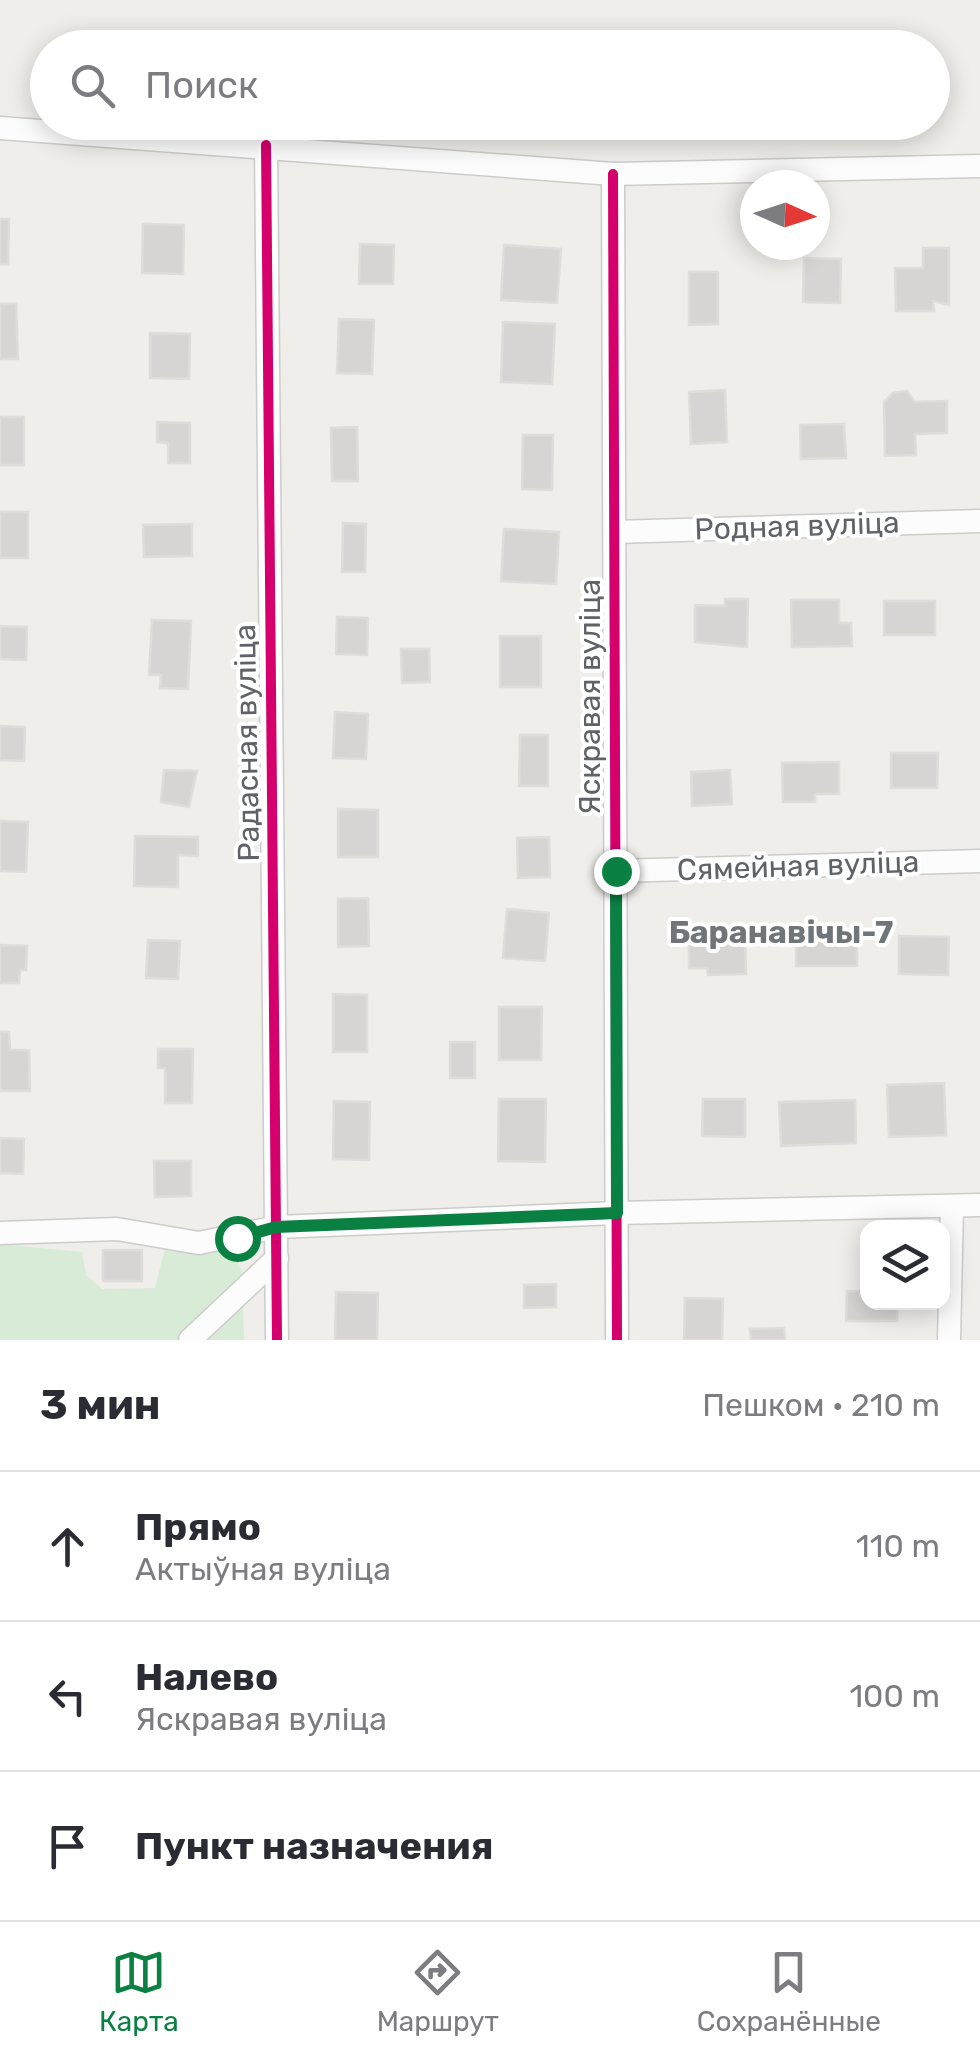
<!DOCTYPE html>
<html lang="ru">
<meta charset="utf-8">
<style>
body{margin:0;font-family:Rubik,sans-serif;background:#f7f7f7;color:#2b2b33}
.controls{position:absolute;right:30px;bottom:30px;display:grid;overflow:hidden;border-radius:20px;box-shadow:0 5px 25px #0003}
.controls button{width:90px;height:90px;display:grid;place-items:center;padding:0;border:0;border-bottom:2px solid #e1e1e2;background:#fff;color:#2b2b33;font:50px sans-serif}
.compass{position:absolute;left:740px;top:170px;width:90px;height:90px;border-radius:50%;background:#fff;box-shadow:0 5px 25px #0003;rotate:93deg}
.stop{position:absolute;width:30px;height:30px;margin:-22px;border:8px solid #0b8043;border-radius:50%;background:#fff}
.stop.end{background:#0b8043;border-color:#fff;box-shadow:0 2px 10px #0008}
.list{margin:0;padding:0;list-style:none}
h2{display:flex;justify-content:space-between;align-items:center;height:130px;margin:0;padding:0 40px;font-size:42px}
h2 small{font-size:32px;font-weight:400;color:#7c7c81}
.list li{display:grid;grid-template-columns:65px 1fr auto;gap:30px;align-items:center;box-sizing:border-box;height:150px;padding:0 40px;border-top:2px solid #e1e1e2}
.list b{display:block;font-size:38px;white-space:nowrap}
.list p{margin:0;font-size:32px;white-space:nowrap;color:#7c7c81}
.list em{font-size:32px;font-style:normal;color:#7c7c81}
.icon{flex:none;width:55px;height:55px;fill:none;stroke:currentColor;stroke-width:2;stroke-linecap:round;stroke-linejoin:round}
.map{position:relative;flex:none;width:980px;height:1340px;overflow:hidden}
.search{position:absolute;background:#fff;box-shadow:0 5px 25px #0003;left:30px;right:30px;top:30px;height:110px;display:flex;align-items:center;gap:25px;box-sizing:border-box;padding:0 35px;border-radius:55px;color:#7c7c81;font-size:38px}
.sheet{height:580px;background:#fff}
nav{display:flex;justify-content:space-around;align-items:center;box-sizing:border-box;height:140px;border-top:2px solid #e1e1e2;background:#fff;font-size:28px;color:#7c7c81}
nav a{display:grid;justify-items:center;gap:5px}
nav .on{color:#0b8043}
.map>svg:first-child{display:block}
.green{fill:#d8ebd6}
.building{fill:#d6d5d3;stroke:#deddd9;stroke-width:2.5}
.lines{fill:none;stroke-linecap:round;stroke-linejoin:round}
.minor-casing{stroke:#cbcccc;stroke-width:25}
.minor{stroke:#fdfcfc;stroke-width:22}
.cycleway-casing{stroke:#fff;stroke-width:16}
.cycleway{stroke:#d6006c;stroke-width:10}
.route{stroke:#0b8043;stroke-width:12}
.labels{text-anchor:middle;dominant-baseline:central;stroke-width:8;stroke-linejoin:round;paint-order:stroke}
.street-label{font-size:30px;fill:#5f6368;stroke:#fff}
.neighbourhood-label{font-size:32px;font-weight:bold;fill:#70757a;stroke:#fff}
</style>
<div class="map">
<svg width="980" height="1340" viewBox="0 0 980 1340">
<rect width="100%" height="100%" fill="#efeeea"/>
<path class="green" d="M232 1243 242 1273 244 1340H0V1244L82 1252 86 1275 102 1289 155 1288 165 1249Z"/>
<g class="building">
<path d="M0 219H9L8 264H0Z"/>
<path d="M143 224 184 225 183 274 142 273Z"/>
<path d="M360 244 394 245 393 284H359Z"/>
<path d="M504 245 561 249 557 303 501 300Z"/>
<path d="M923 248H949V305L933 301 934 311H896L895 268H923Z"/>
<path d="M804 258 841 259 840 303 803 302Z"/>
<path d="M689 272H718V324L689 325Z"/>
<path d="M0 304H16L18 359H0Z"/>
<path d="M339 319 374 320 372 374 337 373Z"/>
<path d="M503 322 555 324 552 384 501 382Z"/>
<path d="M150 333 190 334 189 379 150 378Z"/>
<path d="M725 390 727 442 691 444 689 392Z"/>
<path d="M907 391 915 402 947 401V433L915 434 916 455 885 456 884 402 893 393Z"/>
<rect x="0" y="417" width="24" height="48"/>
<path d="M157 422 190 423V463H168V443L157 442Z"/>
<path d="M844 424 846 458 801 459 800 425Z"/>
<path d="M357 427 358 481H332L331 428Z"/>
<path d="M523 435H553L552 490 522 489Z"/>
<rect x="0" y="512" width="28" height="46"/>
<path d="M343 523 366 524 365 572H342Z"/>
<path d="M192 524V556L144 557 143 525Z"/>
<path d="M504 529 559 532 556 584 501 581Z"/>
<path d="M725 599H748L747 647 695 642V605L725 606Z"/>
<path d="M791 600H839V623H851L852 646 792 647Z"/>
<rect x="884" y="601" width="51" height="34"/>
<path d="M337 617 368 618 367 655 336 654Z"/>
<path d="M152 620 191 621 188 689 160 688 161 675H149Z"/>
<path d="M0 626 27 627 26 660 0 659Z"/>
<rect x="500" y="636" width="41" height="51"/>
<path d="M401 649H429L430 682 402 683Z"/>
<path d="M335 712 368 714 366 759 333 758Z"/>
<path d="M0 726 25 727 24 761 0 760Z"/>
<path d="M520 735H548V786H519Z"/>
<path d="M891 753H938L937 788H891Z"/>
<path d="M839 762V794H815V802H783L782 763Z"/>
<path d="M164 770 197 771 189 807 161 802Z"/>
<path d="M730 770 732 804 692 806 691 772Z"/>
<path d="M338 809 378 810V857H338Z"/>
<path d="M0 821 28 822 26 872 0 871Z"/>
<path d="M135 836 198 837V856L178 855V887L134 886Z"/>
<path d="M549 837 550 877 518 878 517 838Z"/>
<path d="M368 898 369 946 338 947V899Z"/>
<path d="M507 909 549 913 545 961 503 958Z"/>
<path d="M796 934 857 935V966H796Z"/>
<path d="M745 935 746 974 708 975 707 968H689V936Z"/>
<path d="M899 936 949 937 948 975 899 974Z"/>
<path d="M148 940 180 941 178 979 146 978Z"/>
<path d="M0 945 27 946 26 970H20L19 983H0Z"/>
<path d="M333 994 367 995V1052H333Z"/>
<path d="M499 1007H542L541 1060H499Z"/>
<path d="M0 1032H9L10 1050H29L30 1091H0Z"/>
<rect x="450" y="1042" width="25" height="36"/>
<path d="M158 1049H193L192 1103H165V1068H158Z"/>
<path d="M944 1083 946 1135 889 1137 887 1085Z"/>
<path d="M499 1099H546L545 1162 498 1161Z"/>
<path d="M703 1099H745V1137L702 1136Z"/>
<path d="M855 1100 856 1143 781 1146 779 1102Z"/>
<path d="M334 1101 370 1102 369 1160 333 1159Z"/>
<path d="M0 1138 24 1139 23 1174 0 1173Z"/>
<path d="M154 1161H191V1196L155 1197Z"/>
<rect x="103" y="1250" width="39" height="31"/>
<path d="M556 1284V1307L524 1308V1285Z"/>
<path d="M847 1291H868V1302H898L897 1321H846Z"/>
<path d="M336 1292 378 1293 377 1340H335Z"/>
<path d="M685 1298 723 1299 722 1340H684Z"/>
<path d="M784 1328 785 1340H751L750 1329Z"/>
</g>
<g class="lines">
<defs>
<g id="minor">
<path d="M0 128 613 174 980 166"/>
<path d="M266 145 277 1340"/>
<path d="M613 174 617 1340"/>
<path d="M615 532 980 521"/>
<path d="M615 871 980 861"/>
<path d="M0 1233 117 1229 199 1243 277 1227 617 1213 980 1205"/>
<path d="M190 1340 277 1258"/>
<path d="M949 1340 952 1206"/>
</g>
</defs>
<use href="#minor" class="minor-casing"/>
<use href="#minor" class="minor"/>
<defs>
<g id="cycleway">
<path d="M266 145 277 1340"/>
<path d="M613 174 617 1340"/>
</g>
</defs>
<use href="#cycleway" class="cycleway-casing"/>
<use href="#cycleway" class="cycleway"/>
</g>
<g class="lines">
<path class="route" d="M237 1238 276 1227 617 1213 616 871"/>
</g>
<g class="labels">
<g class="street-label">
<text transform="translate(797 526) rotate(-2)">Родная вуліца</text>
<text transform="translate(590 697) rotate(-90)">Яскравая вуліца</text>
<text transform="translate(247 743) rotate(-91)">Радасная вуліца</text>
<text transform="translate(798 866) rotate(-2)">Сямейная вуліца</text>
</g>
<g class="neighbourhood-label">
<text x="781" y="932">Баранавічы-7</text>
</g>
</g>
</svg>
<div class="controls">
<button><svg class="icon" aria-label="layers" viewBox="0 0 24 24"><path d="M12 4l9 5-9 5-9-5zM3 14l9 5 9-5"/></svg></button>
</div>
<svg class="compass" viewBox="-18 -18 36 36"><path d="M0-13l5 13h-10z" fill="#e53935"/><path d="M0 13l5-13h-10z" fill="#7c7c81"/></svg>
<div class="stop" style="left:237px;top:1238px"></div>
<div class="stop end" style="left:616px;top:871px"></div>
<div class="search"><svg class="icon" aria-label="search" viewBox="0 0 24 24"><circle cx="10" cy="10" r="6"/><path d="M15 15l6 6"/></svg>Поиск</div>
</div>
<section class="sheet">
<h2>3 мин<small>Пешком · 210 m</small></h2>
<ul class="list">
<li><svg class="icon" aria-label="ahead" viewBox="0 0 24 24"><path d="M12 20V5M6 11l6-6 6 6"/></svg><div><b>Прямо</b><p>Актыўная вуліца</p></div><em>110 m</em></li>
<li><svg class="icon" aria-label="left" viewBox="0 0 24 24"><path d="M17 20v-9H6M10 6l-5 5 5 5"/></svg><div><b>Налево</b><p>Яскравая вуліца</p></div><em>100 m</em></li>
<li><svg class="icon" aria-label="arrive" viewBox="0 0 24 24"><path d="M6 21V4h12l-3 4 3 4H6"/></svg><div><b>Пункт назначения</b></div></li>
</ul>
</section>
<nav>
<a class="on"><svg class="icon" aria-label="map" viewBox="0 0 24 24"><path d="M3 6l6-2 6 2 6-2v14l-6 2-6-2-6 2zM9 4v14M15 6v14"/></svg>Карта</a>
<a><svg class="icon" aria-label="directions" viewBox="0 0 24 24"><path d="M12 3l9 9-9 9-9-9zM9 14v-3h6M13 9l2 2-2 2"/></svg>Маршрут</a>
<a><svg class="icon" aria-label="saved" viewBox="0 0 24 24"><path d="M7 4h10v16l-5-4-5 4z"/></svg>Сохранённые</a>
</nav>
